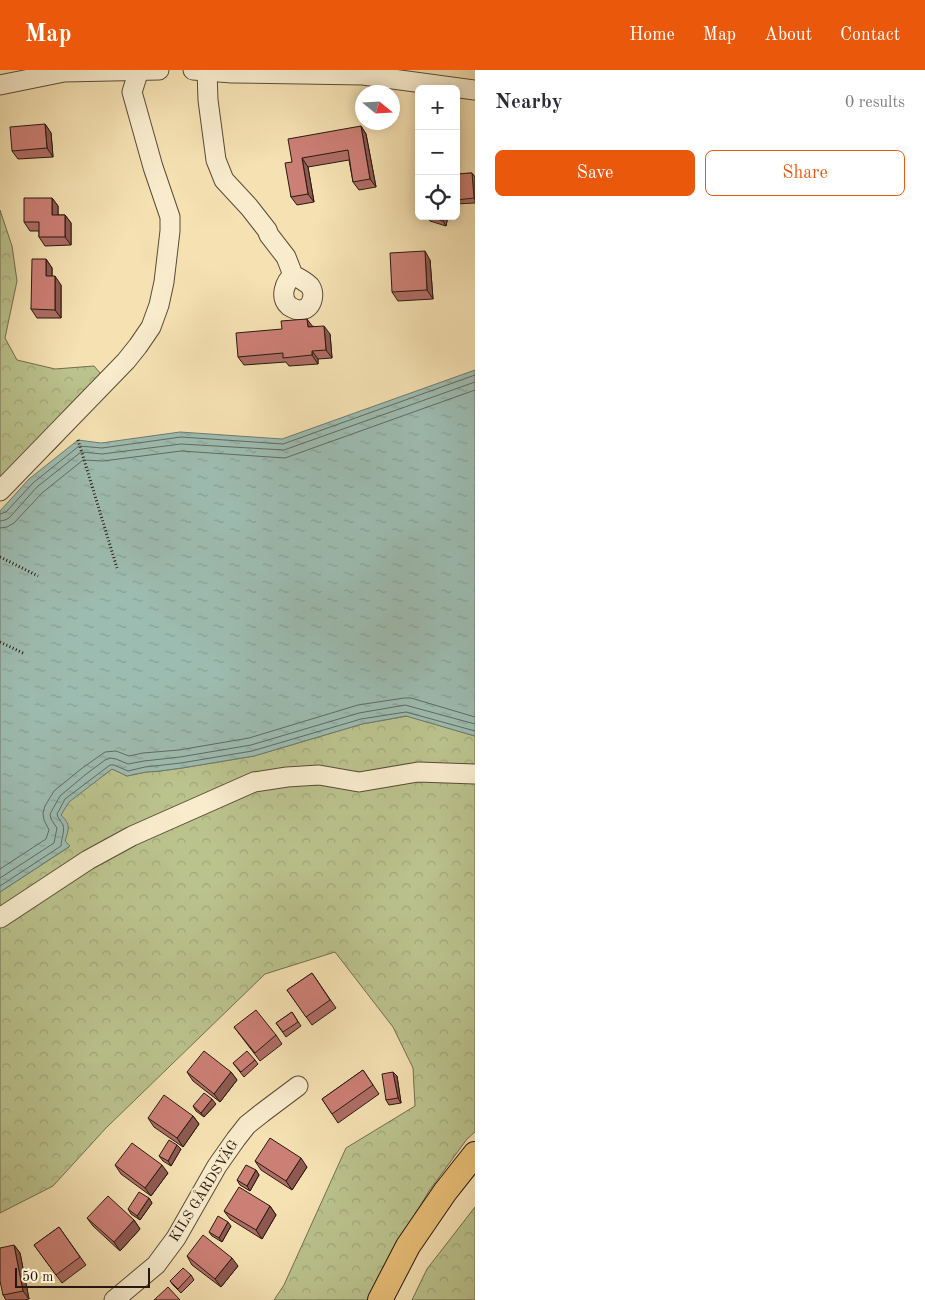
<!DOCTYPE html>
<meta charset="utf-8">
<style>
body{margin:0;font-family:"Old Standard TT",serif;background:#f2f2f3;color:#2b2b33}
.controls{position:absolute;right:15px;top:15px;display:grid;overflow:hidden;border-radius:8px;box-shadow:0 2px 12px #0003}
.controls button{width:45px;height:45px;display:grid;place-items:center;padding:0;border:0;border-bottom:1px solid #e1e1e2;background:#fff;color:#2b2b33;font:25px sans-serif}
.compass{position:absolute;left:355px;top:15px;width:45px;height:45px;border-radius:50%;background:#fff;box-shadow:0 2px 12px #0003;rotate:108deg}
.scale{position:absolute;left:15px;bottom:12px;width:135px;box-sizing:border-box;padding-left:5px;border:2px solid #271910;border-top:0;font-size:14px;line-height:18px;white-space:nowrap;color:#271910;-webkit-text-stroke:4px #f8eccd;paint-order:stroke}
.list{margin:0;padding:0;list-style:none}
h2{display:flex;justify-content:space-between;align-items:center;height:65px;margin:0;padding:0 20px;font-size:21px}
h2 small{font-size:16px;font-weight:400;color:#7c7c81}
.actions{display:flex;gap:10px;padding:15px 20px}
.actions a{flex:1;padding:11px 0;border:1px solid #ea580c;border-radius:8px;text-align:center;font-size:18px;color:#ea580c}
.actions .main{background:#ea580c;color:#fff}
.icon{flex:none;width:28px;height:28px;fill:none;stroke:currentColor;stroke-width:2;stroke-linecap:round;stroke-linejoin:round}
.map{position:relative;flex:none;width:475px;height:1230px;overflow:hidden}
header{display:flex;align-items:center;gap:30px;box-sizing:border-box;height:70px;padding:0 25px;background:#ea580c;color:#fff}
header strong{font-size:24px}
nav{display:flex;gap:28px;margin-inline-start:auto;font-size:18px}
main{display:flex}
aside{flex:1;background:#fff}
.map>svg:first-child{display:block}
.forest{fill:url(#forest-crowns);stroke:#716e4e}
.water{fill:url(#water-ripples);stroke:#6e7b71}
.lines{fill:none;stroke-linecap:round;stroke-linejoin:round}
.shore{stroke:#626a60;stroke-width:1}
.minor-casing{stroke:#5a4b38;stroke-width:21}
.major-casing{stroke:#271910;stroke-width:26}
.path{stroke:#271910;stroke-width:3;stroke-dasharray:1 2.5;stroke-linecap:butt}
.minor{stroke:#f8eccd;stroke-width:19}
.major{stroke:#eac079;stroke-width:24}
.wall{fill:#af6d65;stroke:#271910}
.shaded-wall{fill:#8f5952;stroke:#271910}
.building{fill:#cc7f75;stroke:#271910}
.labels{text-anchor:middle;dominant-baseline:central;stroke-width:4;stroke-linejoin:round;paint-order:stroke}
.street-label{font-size:14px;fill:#271910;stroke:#f8eccd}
</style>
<header>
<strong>Map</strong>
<nav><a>Home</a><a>Map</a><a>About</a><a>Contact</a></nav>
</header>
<main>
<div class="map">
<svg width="475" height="1230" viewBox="0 0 475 1230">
<defs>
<pattern id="forest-crowns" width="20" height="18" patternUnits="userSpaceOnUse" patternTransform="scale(1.25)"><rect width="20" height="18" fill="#bbc38d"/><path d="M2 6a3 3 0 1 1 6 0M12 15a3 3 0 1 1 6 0" fill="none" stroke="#a1a779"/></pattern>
<pattern id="water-ripples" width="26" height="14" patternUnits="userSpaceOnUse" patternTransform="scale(1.25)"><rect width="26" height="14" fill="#9dbcb1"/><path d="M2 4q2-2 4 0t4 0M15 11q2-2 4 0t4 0" fill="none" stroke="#87a197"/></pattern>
</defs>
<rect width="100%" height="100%" fill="#f5e1b2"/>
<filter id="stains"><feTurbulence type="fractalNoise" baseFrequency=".004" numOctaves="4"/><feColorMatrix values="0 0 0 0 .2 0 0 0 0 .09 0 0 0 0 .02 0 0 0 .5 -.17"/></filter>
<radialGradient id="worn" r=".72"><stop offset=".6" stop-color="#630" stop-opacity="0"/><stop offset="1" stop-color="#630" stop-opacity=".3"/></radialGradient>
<g class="forest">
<path d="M0 140 12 176 17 211 5 268 17 290 55 299 94 296 112 317 54 380 0 427Z"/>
<path d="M407 646 475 666V1062L467 1069 429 1121 394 1180 370 1230H274L284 1215 346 1078 415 1036 413 998 393 957 335 882 265 904 106 1058 53 1116 0 1143V822L69 777 65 771 68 759 61 745 68 732 112 699 127 706 146 702 160 701 182 698 254 686 362 654Z"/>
<path d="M475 1137V1230H412L427 1199Z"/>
</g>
<path class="water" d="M475 300V666L406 646 362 654 254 686 182 698 160 701 146 702 127 706 112 699 69 732 61 745C71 755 69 758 65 771L70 776 0 822V441L29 409 78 370 101 373 180 362 282 369Z"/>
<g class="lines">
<g class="shore">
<path d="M0 444 6 442 33 413 79 376 102 378 181 367 283 374 475 305"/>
<path d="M0 451 5 450 9 448 37 417 81 382 102 384 181 374 284 380 475 312"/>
<path d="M0 458 7 457 14 453 42 423 83 390 103 391 181 381 285 388 475 320"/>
<path d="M0 799 46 769 49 760 44 750 43 743 45 736 54 721 81 699 105 682 116 681 129 686 143 683 179 680 249 668 358 635 404 628H411L475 647"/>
<path d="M0 808 54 773 57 758 51 749 50 744 60 726 85 705 105 690 110 688 116 689 128 694 144 691 180 687 251 675 359 643 405 635 475 654"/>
<path d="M0 816 61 776C61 770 65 761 63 755 61 751 58 749 57 744L65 729 110 695H114L128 701 145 697 181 693 252 681 361 649 406 642 475 661"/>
</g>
<defs>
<g id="minor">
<path d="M193 0 232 3 363 5 475 20"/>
<path d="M207 1 208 30 216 90 224 110 249 137 267 160 269 165 286 187 293 205C285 212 279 227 289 236 292 238 296 240 300 240 312 240 316 224 310 216 305 211 299 208 293 205"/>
<path d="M0 15 64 2 159 0"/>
<path d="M0 421 126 291 138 276 151 257 159 235 164 212 170 161V147L153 97 132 22 139 0"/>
<path d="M0 848 88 790 132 766 254 712 287 707 319 705 359 712 418 702 475 704"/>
<path d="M114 1230 156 1195 176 1168 217 1096 236 1069 247 1055 262 1043 298 1016"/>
</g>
<path id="major" d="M380 1230 408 1176 445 1122 475 1084"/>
</defs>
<use href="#minor" class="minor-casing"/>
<use href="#major" class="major-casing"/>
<g class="path">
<path d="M78 370 117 498"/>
<path d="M0 487 38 506"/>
<path d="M0 572 25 584"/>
</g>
<use href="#minor" class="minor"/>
<use href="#major" class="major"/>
</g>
<g class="wall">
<path d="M45 54 51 63 53 87 18 89 12 81Z"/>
<path d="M361 56 366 64 376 117 359 120 353 112 349 90 308 97 314 132 297 135 291 127 292 92Z"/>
<path d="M472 103 475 107V133L456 134V104Z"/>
<path d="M52 128 58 136V145H65L71 153V175L45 176 39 167V161H30L24 152Z"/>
<path d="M427 146H448L446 156 430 151Z"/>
<path d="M46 189 52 198V206L61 215V248H37L31 239Z"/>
<path d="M430 190 433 229 398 231 392 222Z"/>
<path d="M313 256 330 264 332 288 318 289V294L289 296 286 292 244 295 238 287Z"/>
<path d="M312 903 336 938 312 955 287 920Z"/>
<path d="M292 942 301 956 286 967 276 953Z"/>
<path d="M234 957 276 965 282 974 260 991Z"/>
<path d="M255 990 258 994 244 1007 233 993Z"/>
<path d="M363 1000 379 1024 338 1053 322 1029Z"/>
<path d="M187 1002H231L237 1010 220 1032 193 1011Z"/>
<path d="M397 1006 401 1033 389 1035 386 1030Z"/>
<path d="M216 1034 204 1047 196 1041 193 1036Z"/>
<path d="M193 1046 199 1054 183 1077 154 1057 148 1048Z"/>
<path d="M177 1075 181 1079 171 1096 163 1091 159 1086Z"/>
<path d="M255 1091 307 1097 292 1120 261 1100Z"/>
<path d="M115 1095 168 1103 151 1126 121 1104Z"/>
<path d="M256 1100 259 1105 250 1121 240 1115 237 1110Z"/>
<path d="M149 1128 152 1133 140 1150 131 1144 128 1139Z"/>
<path d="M270 1136 276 1145 262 1169 230 1149 224 1141Z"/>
<path d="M87 1148 134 1150 140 1159 120 1181 93 1156Z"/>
<path d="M231 1156 222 1172 212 1166 209 1162Z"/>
<path d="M59 1157 86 1195 62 1213 34 1175Z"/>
<path d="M14 1175 20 1183 29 1229 25 1230H6L3 1225Z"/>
<path d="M187 1186 238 1196 221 1217 192 1195Z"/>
<path d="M191 1205 194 1210 181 1223 173 1215 170 1211Z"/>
</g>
<g class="shaded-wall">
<path d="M45 54 51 63 53 87 47 78Z"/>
<path d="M361 56 366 64 376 117 370 109Z"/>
<path d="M302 88 308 97 314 132 308 124Z"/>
<path d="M472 103 475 107V130L474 128Z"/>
<path d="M52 128 58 136V153L52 145Z"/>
<path d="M65 145 71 153V175L65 167Z"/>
<path d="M444 146H448L446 156 443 151Z"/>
<path d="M425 181 430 190 433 229 427 220Z"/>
<path d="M46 189 52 198V214L46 206Z"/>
<path d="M55 206 61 215V248L55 240Z"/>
<path d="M307 249 313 257H308Z"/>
<path d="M324 256 330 264 332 288 326 280Z"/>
<path d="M312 281 318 289V294L312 285Z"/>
<path d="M231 1002 237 1010 220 1032 214 1024Z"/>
<path d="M393 1002 397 1006 401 1033 398 1028Z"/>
<path d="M212 1029 216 1034 204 1047 201 1043Z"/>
<path d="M193 1046 199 1054 183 1077 177 1068Z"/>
<path d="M177 1075 181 1079 171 1096 168 1091Z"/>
<path d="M301 1088 307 1097 292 1120 286 1111Z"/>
<path d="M162 1095 168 1103 151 1126 145 1118Z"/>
<path d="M256 1100 259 1105 250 1121 247 1116Z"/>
<path d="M149 1128 152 1133 140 1150 137 1146Z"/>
<path d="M270 1136 276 1145 262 1169 256 1160Z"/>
<path d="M134 1150 140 1159 120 1181 114 1172Z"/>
<path d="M228 1152 231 1156 222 1172 219 1168Z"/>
<path d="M14 1175 20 1183 29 1229 23 1221Z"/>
<path d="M232 1188 238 1196 221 1217 215 1209Z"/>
</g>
<g class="building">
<path d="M45 54 47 78 12 81 10 57Z"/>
<path d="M361 56 370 109 353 112 348 80 302 88 308 124 291 127 285 93 292 92 288 69Z"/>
<path d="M472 103 474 128 456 130V104Z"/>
<path d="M24 128H52V145H65V167H39V152H24Z"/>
<path d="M427 146H444L443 151Z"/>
<path d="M425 181 427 220 392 222 390 183Z"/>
<path d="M32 189H46V206H55V240L31 239Z"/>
<path d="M307 249 308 257 324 256 326 280 312 281V285L283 288V283L238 287 236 263 282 259 281 251Z"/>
<path d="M312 903 330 930 306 947 287 920Z"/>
<path d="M256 940 276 965 255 983 234 957Z"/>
<path d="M292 942 298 952 283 962 276 953Z"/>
<path d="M204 981 231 1002 214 1024 187 1002Z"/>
<path d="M247 981 255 990 241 1002 233 993Z"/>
<path d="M363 1000 373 1015 332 1044 322 1029Z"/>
<path d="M393 1002 398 1028 386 1030 382 1004Z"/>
<path d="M204 1023 212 1029 201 1043 193 1036Z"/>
<path d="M164 1025 193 1046 177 1068 148 1048Z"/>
<path d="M270 1068 301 1088 286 1111 255 1091Z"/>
<path d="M169 1070 177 1075 168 1091 159 1086Z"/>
<path d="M132 1073 162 1095 145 1118 115 1095Z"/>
<path d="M246 1095 256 1100 247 1116 237 1110Z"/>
<path d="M239 1117 270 1136 256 1160 224 1141Z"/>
<path d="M139 1122 149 1128 137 1146 128 1139Z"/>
<path d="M108 1126 134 1150 114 1172 87 1148Z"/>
<path d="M218 1146 228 1152 219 1168 209 1162Z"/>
<path d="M59 1157 80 1187 56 1205 34 1175Z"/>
<path d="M203 1165 232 1188 215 1209 187 1186Z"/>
<path d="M14 1175 23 1221 3 1225 0 1211V1178Z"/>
<path d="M183 1198 191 1205 178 1219 170 1211Z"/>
<path d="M168 1217 180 1230H154Z"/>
</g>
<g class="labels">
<g class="street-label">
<text transform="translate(204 1121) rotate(-58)">KILS GÅRDSVÄG</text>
</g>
</g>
<rect width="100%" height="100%" filter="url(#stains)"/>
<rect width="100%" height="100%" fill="url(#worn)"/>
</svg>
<div class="controls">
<button>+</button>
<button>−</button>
<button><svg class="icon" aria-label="locate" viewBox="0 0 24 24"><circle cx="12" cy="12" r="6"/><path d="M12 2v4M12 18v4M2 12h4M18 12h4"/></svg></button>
</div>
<svg class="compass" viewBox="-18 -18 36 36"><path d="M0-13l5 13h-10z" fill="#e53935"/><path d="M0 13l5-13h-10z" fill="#7c7c81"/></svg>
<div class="scale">50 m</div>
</div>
<aside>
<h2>Nearby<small>0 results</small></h2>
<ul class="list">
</ul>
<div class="actions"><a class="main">Save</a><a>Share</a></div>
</aside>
</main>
